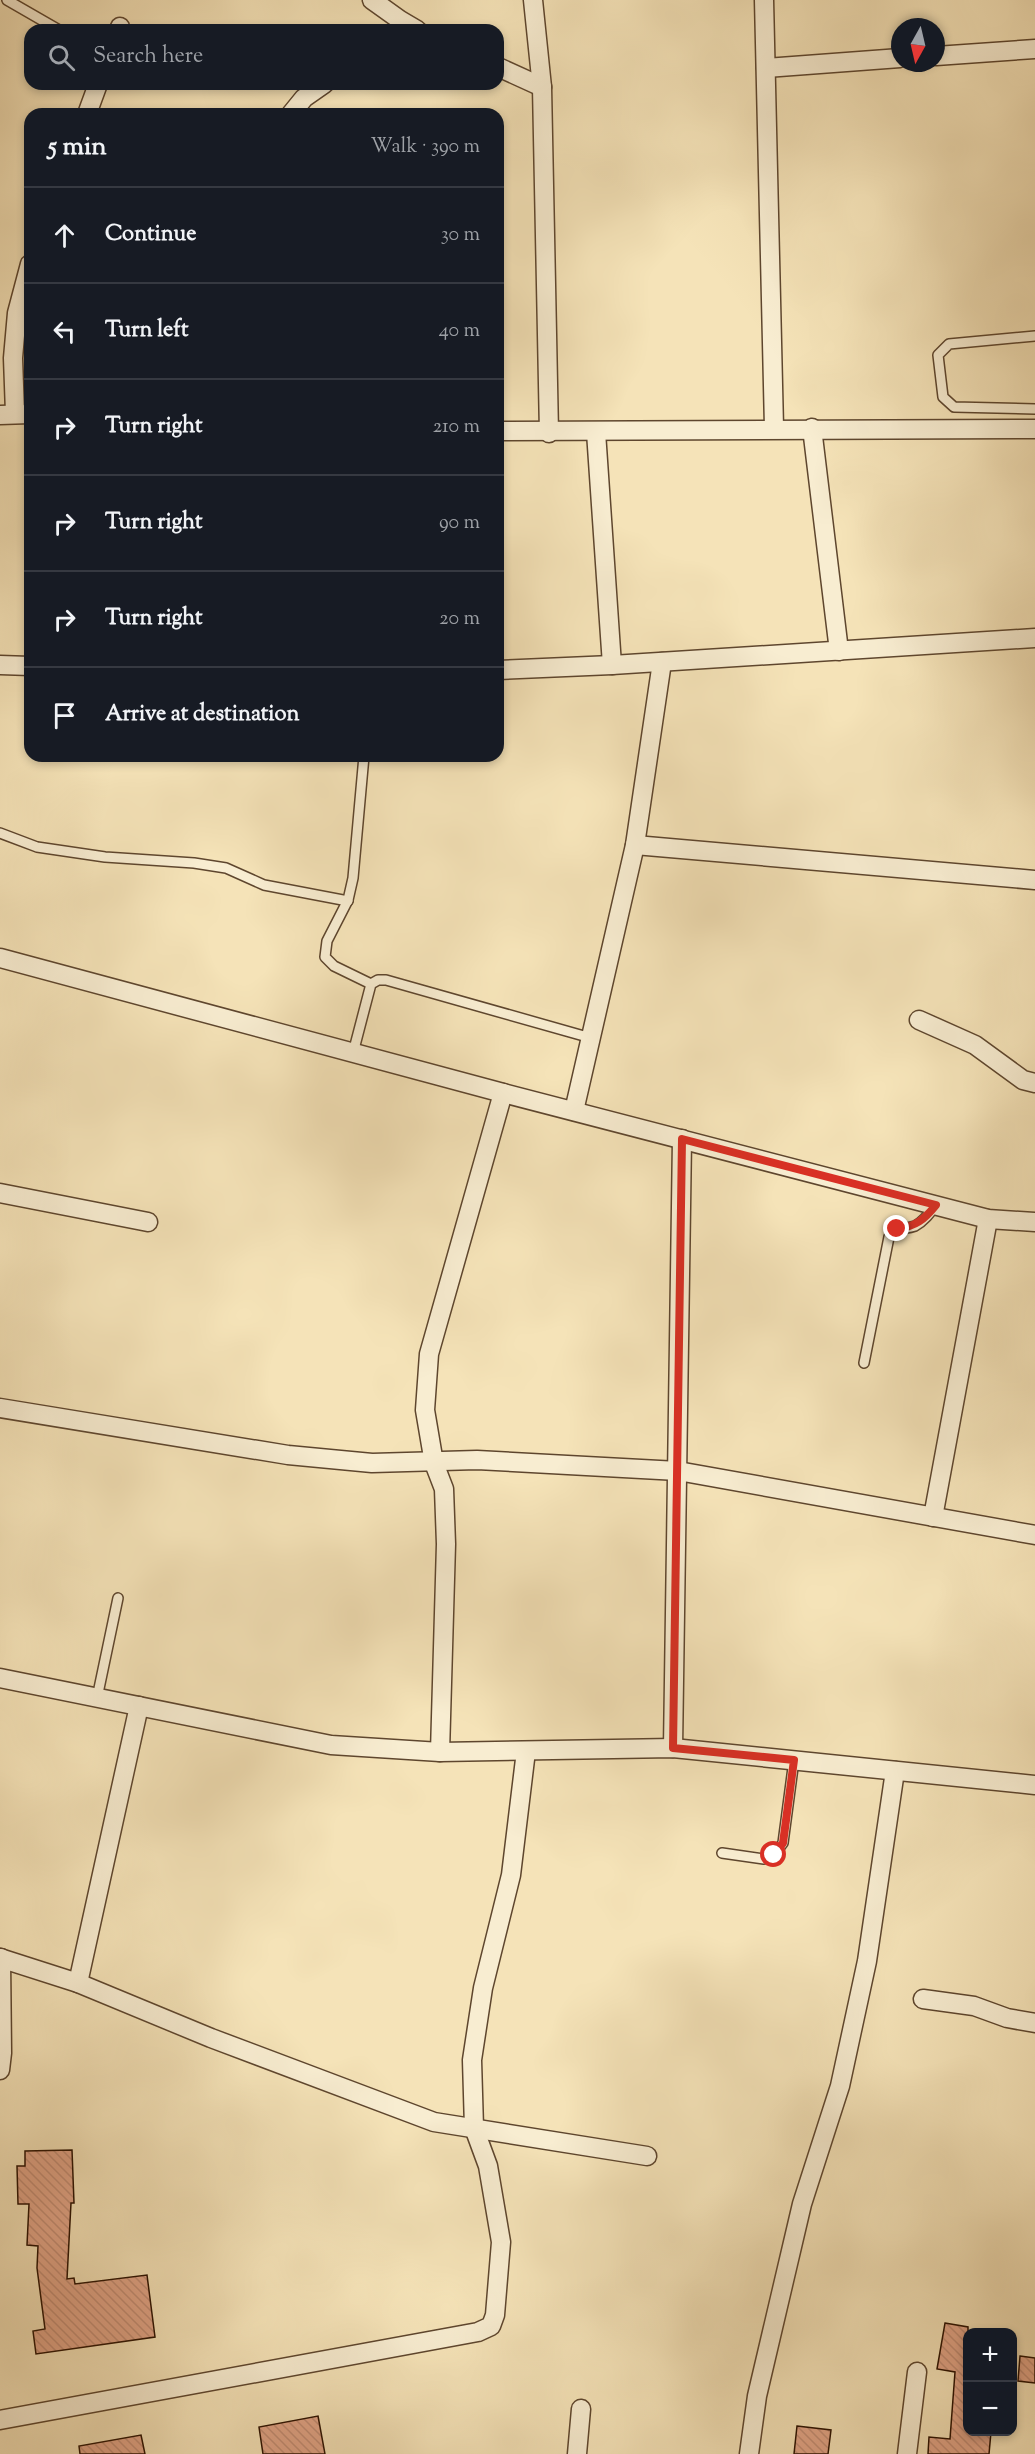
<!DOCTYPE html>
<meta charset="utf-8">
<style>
body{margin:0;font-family:"Sorts Mill Goudy",serif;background:#242831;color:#f1f3f6}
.controls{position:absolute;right:18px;bottom:18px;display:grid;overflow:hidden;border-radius:12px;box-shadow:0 3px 9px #0003}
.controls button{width:54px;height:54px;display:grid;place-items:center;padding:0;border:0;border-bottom:2px solid #363941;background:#171b24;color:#f1f3f6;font:30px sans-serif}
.compass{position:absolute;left:891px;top:18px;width:54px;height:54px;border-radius:50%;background:#171b24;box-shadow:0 3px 9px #0003;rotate:188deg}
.stop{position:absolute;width:18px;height:18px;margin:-14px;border:4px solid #d93025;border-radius:50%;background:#fff}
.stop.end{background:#d93025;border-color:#fff;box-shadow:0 2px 6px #0008}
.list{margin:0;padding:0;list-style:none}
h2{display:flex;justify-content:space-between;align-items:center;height:78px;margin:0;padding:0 24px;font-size:26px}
h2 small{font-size:20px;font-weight:400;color:#9ea1a6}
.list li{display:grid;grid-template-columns:39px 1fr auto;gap:18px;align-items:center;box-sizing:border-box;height:96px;padding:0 24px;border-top:2px solid #363941}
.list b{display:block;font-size:22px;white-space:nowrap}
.list em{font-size:20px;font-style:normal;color:#9ea1a6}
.icon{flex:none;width:33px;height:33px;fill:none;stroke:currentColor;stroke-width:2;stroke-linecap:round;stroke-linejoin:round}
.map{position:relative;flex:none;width:1035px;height:2454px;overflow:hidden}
.search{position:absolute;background:#171b24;box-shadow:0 3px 9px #0003;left:24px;top:24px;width:480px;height:66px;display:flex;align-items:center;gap:15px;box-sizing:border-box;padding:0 21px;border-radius:18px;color:#9ea1a6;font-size:22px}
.panel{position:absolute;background:#171b24;box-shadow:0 3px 9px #0003;left:24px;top:108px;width:480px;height:654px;border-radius:18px}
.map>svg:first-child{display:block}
.building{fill:url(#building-back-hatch);stroke:#2b1100;stroke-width:1.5}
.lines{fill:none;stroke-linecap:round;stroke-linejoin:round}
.service-casing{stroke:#5e462e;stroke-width:12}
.minor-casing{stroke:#5e462e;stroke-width:21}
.service{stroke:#f8edd1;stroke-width:9}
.minor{stroke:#f8edd1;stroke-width:18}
.route{stroke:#d93025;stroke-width:8}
</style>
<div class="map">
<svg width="1035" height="2454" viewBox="0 0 1035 2454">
<defs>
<pattern id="building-back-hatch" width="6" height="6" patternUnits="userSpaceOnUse" patternTransform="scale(1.5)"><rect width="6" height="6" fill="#e1a487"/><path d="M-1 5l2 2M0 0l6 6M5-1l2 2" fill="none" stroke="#c18c73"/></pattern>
</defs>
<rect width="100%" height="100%" fill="#f5e3b8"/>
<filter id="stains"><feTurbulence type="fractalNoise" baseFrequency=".00333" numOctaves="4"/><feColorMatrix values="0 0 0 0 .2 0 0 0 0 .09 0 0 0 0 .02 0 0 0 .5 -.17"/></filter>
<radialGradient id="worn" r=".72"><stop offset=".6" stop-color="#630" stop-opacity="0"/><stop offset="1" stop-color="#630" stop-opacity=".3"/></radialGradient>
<g class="building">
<path d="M72 2150 74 2203H71L67 2279 74 2278 75 2284 147 2275 155 2337 36 2354 33 2331 45 2329 37 2268 38 2246 27 2245 29 2204H18L17 2166H25V2151Z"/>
<path d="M945 2323 968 2327V2432H991L989 2454H928L929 2437 950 2439 955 2372 937 2369Z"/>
<path d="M1020 2356 1035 2358V2383L1018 2381Z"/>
<path d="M318 2416 325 2454H263L259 2427Z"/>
<path d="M797 2426 831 2430 828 2454H794Z"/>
<path d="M141 2435 145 2454H80L79 2446Z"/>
</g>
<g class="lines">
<defs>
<g id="service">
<path d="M7 0 59 30"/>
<path d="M1035 336 949 344 938 355 943 397 954 407 1035 409"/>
<path d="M364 756 353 878 348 900 327 941 325 957 334 966 371 984"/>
<path d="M0 833 37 847 105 857 194 863 226 868 264 885 348 901"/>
<path d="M353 1053 371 984 378 980H386L591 1038"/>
<path d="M864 1363 889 1237C896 1226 904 1230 915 1226 924 1221 930 1213 936 1205"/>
<path d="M97 1698 118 1598"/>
<path d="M722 1853 764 1859 774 1855 783 1843 794 1760"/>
</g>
<g id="minor">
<path d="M372 0 400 20 417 30"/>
<path d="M533 0 542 87 549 433"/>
<path d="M764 0 774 428"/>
<path d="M119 30 120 27"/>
<path d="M936 56 1035 49"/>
<path d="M498 67 542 87"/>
<path d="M766 68 900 58"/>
<path d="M87 114 98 84"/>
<path d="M291 114 304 98 324 84"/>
<path d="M15 413 13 358 17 313 30 264"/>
<path d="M0 415 30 414"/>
<path d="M812 428 839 651"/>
<path d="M498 431 1035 429"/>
<path d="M596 432 612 665"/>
<path d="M0 665 30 666"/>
<path d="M498 670 612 665 1035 638"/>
<path d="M635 845 1035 880"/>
<path d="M0 958 503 1093 988 1219 1035 1222"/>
<path d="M919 1020 975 1045 1023 1080 1035 1083"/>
<path d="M574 1111 635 845 662 662"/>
<path d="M0 1193 148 1222"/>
<path d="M0 1408 288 1455 372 1463 477 1460 678 1471 1035 1535"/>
<path d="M933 1517 988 1219"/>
<path d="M0 1678 331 1745 440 1752 673 1748 1035 1785"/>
<path d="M673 1748 682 1139"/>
<path d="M440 1752 446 1544 444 1489 434 1463 425 1410 429 1354 503 1093"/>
<path d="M0 1958 78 1983 211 2038 434 2122 647 2156"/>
<path d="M78 1983 139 1706"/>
<path d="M923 1999 974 2006 1007 2018 1035 2023"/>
<path d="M0 2070 2 2053 1 1958"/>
<path d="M0 2420 478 2332 491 2326 495 2315 501 2242 488 2166 474 2128 472 2060 483 1988 511 1875 526 1751"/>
<path d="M577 2454 581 2409"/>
<path d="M749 2454 757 2396 802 2204 840 2086 867 1961 895 1771"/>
<path d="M907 2454 917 2372"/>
</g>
</defs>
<use href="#service" class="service-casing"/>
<use href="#minor" class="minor-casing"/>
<use href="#service" class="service"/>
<use href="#minor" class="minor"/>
</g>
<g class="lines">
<path class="route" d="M774 1855 783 1843 794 1760 673 1748 682 1139 936 1205C924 1220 916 1226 897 1229"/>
</g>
<rect width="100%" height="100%" filter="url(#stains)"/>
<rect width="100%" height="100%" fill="url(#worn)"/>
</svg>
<div class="controls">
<button>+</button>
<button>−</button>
</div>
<svg class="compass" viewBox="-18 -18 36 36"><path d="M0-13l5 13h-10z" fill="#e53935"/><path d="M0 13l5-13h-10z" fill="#9ea1a6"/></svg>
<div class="stop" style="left:774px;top:1855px"></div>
<div class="stop end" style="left:897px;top:1229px"></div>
<div class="search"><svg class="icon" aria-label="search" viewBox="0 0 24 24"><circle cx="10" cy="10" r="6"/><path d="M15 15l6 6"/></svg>Search here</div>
<section class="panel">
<h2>5 min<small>Walk · 390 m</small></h2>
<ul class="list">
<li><svg class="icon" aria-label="ahead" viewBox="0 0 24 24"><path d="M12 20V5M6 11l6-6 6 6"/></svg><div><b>Continue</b></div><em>30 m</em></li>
<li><svg class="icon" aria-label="left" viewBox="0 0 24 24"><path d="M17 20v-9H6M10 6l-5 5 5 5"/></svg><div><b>Turn left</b></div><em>40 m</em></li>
<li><svg class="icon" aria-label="right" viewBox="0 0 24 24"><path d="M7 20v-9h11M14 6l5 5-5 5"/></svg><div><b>Turn right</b></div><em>210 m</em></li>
<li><svg class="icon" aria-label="right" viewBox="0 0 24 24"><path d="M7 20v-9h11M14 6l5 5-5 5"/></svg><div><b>Turn right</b></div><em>90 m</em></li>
<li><svg class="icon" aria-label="right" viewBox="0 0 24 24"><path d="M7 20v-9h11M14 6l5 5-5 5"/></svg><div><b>Turn right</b></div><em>20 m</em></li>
<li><svg class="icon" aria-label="arrive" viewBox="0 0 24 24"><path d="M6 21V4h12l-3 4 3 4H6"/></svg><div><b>Arrive at destination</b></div></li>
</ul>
</section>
</div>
